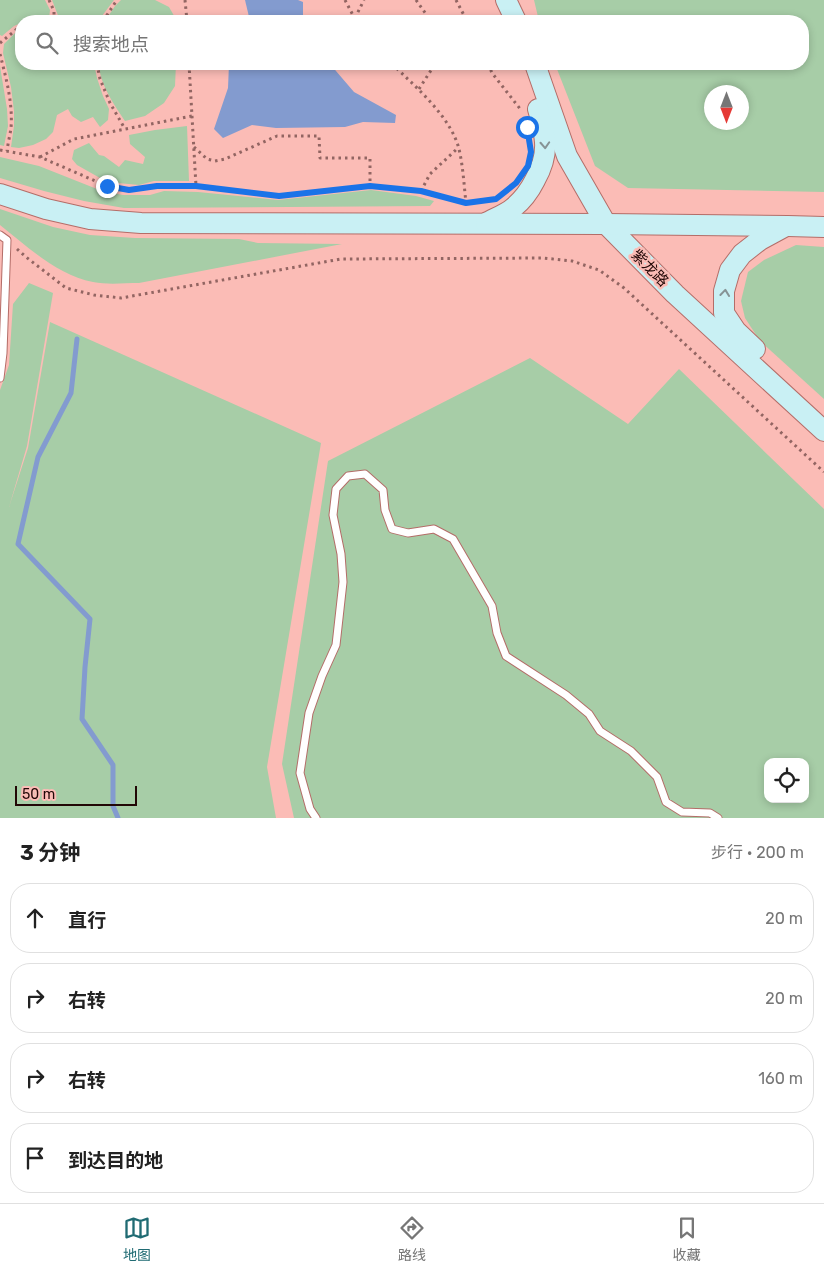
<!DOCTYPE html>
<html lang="zh">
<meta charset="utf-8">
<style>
body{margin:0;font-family:Rubik,"Noto Sans SC",sans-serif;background:#f6f6f6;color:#222}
.controls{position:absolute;right:15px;bottom:15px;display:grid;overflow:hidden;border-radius:10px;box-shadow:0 2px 8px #0003}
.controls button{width:45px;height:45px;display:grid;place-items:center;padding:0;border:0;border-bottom:1px solid #e0e0e0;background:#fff;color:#222;font:25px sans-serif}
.compass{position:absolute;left:704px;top:85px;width:45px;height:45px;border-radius:50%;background:#fff;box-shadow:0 2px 8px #0003;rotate:180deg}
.scale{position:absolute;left:15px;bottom:12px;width:122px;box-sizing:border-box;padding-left:5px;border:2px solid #210706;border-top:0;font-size:14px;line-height:18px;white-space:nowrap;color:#210706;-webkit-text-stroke:4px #fbbcb6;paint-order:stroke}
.stop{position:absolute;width:15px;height:15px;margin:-11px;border:4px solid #1a73e8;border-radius:50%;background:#fff}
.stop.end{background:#1a73e8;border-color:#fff;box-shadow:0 1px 5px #0008}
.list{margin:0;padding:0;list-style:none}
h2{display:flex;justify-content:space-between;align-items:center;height:65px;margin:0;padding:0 20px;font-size:21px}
h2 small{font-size:16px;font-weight:400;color:#767676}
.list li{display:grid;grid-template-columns:32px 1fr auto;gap:15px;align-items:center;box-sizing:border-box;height:70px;margin:0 10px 10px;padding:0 10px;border:1px solid #e0e0e0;border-radius:20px}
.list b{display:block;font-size:19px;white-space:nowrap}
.list em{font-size:16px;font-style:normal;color:#767676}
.icon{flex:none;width:28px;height:28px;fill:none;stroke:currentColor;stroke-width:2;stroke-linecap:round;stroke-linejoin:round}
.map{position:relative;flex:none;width:824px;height:818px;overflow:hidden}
.search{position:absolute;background:#fff;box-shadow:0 2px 8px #0003;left:15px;right:15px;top:15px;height:55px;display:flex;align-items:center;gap:12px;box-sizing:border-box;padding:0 18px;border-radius:20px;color:#767676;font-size:19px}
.sheet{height:385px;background:#fff}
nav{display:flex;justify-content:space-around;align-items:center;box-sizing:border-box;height:70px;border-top:1px solid #e0e0e0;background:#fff;font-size:14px;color:#767676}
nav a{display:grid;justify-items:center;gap:2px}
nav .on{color:#206b73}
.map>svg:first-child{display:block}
.green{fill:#a7cda7;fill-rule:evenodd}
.water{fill:#839bcf}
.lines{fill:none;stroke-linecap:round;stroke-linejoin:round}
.stream{stroke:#839bcf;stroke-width:5}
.lane-casing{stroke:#b46d68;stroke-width:9}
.secondary-casing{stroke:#b46d68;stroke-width:22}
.path{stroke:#926562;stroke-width:3;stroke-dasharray:2.5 4;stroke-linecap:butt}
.lane{stroke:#fff;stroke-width:7}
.secondary{stroke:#c9f0f4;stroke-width:20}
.oneway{stroke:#869395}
.route{stroke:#1a73e8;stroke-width:6}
.labels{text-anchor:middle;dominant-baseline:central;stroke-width:5;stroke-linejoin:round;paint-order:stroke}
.street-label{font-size:15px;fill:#210706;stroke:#fbbcb6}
</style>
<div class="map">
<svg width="824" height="818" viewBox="0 0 824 818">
<rect width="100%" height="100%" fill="#fbbcb6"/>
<g class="green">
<path d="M0 0H45L50 10 49 19 21 21V23L14 26 2 36 0 35Z"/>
<path d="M52 0H114L99 20 59 18Z"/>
<path d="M121 0H155L169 7 177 21H105L115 6Z"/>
<path d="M534 0H824V192L628 188 595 166 555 64H803V21H539ZM712 92H742V122H712Z"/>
<path d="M21 30V64H94L97 78 103 96 109 109 108 120 100 127 93 117 81 122 72 116 68 109 57 115 53 132 46 139 33 145 19 148 11 147 14 126V111L11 87 3 53 4 44 15 33Z"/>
<path d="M99 64H176L175 86 164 103 145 116 125 121C115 106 99 83 99 64Z"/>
<path d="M0 66 7 109 8 126 4 146 0 145Z"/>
<path d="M187 126 189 181H154L139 185 118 183 100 178 77 165 72 159 74 150 89 143 99 155 104 156 119 167 125 160 143 164 145 157 130 144 129 135 155 130Z"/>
<path d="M0 157 39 166 102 191 123 195H150L164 191 198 192 278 200 371 190 416 196 434 201 430 206 124 208 84 201 44 191 0 178Z"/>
<path d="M0 209 53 227 90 235 135 238 239 239 258 243 342 244 139 283C124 283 108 285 93 282 57 275 28 247 0 225Z"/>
<path d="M796 245 824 247V399L760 341 745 318 741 301 748 272 764 260Z"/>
<path d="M29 283 53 293 27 446 9 507 28 448 50 322 321 443 267 767 276 818H0V390L9 365 13 304Z"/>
<path d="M530 358 628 424 679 369 824 509V818H294L282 764 328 461ZM768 762H805V799H768Z"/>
</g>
<g class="water">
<path d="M245 0H298L303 2V21H250Z"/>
<path d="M229 64H330L354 92 396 115 395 123 363 122 345 127 276 128 252 125 223 138 214 129 228 88Z"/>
</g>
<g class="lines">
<path class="stream" d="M77 339 71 393 38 457 18 544 90 619 85 667 82 719 113 765V806L118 818"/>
<defs>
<g id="lane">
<path d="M0 235 7 240 3 353 0 378"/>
<path d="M316 818 310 809 300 773 309 713 322 676 336 645 343 582 341 554 333 515 336 489 348 476 365 474 383 490 385 510 392 529 408 533 434 529 453 539 492 606 497 633 506 656 566 695 589 714 600 731 631 751 657 777 666 802 682 812 710 813 718 818"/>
</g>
<g id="secondary">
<path d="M506 0 516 21"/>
<path d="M535 64 567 156 606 224 675 294 824 431"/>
<path d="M0 194 46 209 90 219 141 223 606 224 788 226 824 227"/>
<path d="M486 223C495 218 506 214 513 208 523 200 530 190 535 180 550 154 546 137 538 109"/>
<path d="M755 349 736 331 724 313V291L730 270 742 254 760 240 784 227"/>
</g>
</defs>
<use href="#lane" class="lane-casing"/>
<use href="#secondary" class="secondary-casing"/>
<g class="path">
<path d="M49 0 54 11V21"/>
<path d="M185 0 187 21"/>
<path d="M345 0 356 21"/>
<path d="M416 0 431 21"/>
<path d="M456 0 467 21"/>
<path d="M355 18 364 0"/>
<path d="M103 21 117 0"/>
<path d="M0 43 17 29 21 27"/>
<path d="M0 54C6 78 13 103 11 128 10 135 8 143 7 151"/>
<path d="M97 64 100 79 110 103 125 129"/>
<path d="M189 64 196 186"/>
<path d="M392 64C415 86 451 117 459 149 463 166 464 185 466 203"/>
<path d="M488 64 492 73 521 110"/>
<path d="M419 89 435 64"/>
<path d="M194 147 207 159 215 161 225 159 277 136H319L320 158H370V186"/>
<path d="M0 150 40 157 107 186 129 190 157 186H196L279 196 370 186 421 191 466 203 489 200"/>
<path d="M40 157 74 139 192 116"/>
<path d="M421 191 430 174 458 148"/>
<path d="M17 249 26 257 66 288 94 295 121 298 341 259 543 258 572 261 599 270 624 288 824 472"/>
</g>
<use href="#lane" class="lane"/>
<use href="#secondary" class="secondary"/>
</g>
<defs><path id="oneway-chevron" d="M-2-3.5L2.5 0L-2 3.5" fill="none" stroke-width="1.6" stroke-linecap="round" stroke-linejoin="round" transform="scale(1.25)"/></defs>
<g class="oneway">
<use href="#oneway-chevron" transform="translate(545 145) rotate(87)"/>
<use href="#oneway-chevron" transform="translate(725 293) rotate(-84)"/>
</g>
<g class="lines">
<path class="route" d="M107 186 129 190 157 186H196L279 196 370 186 421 191 466 203 496 199 516 183 528 166 531 152 527 127"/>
</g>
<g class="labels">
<g class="street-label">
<text transform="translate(650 268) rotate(45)">紫龙路</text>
</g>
</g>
</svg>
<div class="controls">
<button><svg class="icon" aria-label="locate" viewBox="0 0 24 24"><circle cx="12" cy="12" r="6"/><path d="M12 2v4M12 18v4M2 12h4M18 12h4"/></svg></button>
</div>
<svg class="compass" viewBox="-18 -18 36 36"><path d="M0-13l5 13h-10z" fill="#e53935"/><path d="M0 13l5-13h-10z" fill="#767676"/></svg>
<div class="scale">50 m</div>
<div class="stop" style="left:527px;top:127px"></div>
<div class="stop end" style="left:107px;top:186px"></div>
<div class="search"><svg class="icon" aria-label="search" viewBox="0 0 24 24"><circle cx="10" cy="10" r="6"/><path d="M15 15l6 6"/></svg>搜索地点</div>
</div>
<section class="sheet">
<h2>3 分钟<small>步行 · 200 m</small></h2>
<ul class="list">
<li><svg class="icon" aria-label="ahead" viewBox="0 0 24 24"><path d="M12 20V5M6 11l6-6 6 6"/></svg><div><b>直行</b></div><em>20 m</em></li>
<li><svg class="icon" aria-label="right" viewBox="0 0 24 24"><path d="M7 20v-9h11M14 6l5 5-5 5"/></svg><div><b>右转</b></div><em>20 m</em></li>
<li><svg class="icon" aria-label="right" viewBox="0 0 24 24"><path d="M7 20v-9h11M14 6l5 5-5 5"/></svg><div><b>右转</b></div><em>160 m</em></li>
<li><svg class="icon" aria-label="arrive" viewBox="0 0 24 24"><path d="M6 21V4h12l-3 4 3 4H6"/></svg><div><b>到达目的地</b></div></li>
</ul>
</section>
<nav>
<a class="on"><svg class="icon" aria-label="map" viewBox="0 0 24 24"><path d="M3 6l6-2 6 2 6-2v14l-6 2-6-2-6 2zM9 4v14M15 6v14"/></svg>地图</a>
<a><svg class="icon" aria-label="directions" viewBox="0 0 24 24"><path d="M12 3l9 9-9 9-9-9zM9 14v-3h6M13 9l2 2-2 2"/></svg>路线</a>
<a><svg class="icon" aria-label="saved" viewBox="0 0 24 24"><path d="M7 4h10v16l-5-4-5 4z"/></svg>收藏</a>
</nav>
